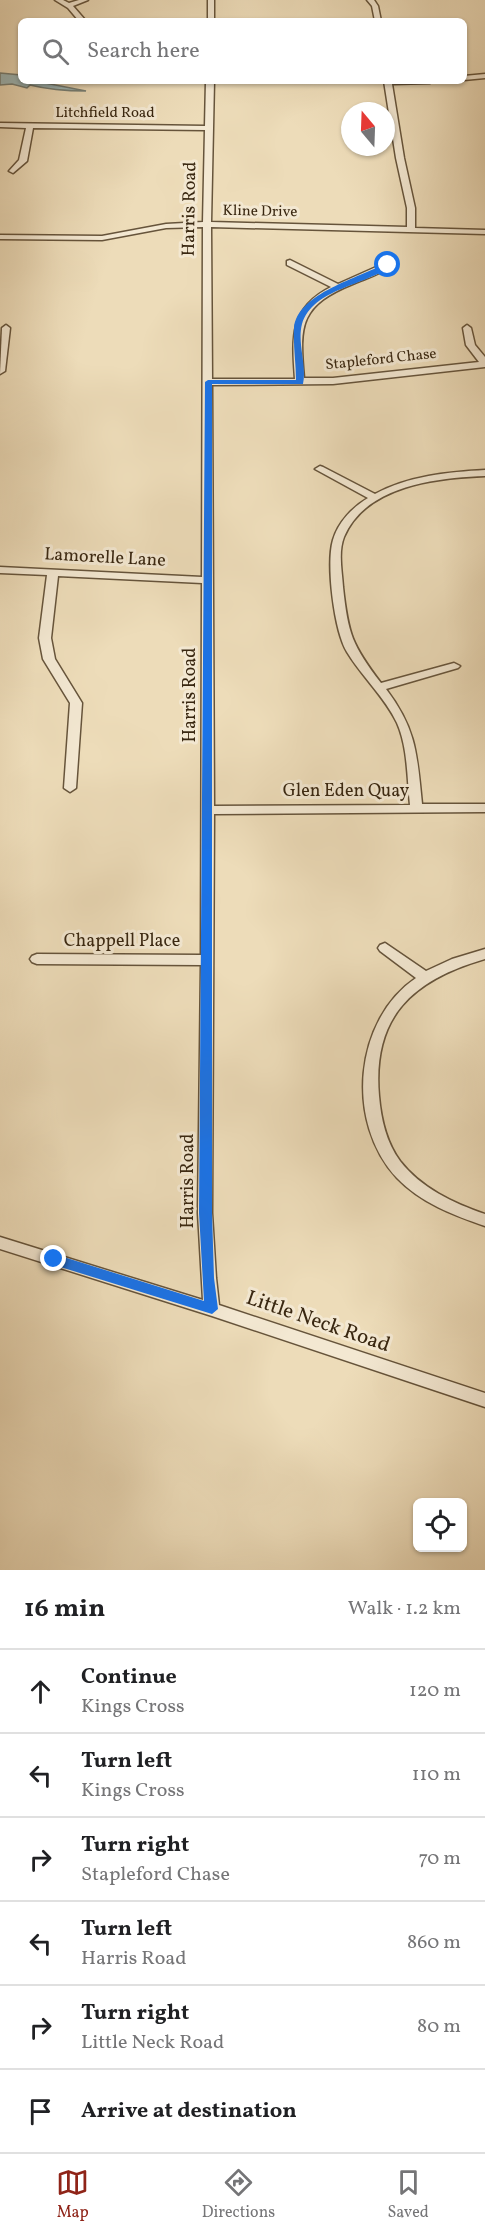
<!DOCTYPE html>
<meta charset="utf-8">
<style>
body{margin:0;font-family:Vollkorn,serif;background:#f2f2f2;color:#202124}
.controls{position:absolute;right:18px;bottom:18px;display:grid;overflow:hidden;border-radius:9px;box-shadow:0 2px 4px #0004}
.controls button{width:54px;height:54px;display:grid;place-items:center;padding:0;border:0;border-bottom:2px solid #e0e0e0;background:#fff;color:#202124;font:30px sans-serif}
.compass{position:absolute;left:341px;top:102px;width:54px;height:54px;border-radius:50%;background:#fff;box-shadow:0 2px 4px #0004;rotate:341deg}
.stop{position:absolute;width:18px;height:18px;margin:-14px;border:4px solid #1a73e8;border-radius:50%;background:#fff}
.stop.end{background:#1a73e8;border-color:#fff;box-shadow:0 2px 6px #0008}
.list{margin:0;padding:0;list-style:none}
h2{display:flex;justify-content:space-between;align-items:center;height:78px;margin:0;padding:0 24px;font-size:26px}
h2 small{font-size:20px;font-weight:400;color:#757577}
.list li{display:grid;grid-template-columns:39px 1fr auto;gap:18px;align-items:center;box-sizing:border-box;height:84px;padding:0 24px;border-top:2px solid #e0e0e0}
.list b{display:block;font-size:22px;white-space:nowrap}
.list p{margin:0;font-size:20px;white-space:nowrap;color:#757577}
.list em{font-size:20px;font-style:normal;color:#757577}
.icon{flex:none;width:33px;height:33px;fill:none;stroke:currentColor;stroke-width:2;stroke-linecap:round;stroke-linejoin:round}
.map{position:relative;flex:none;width:485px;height:1570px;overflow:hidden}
.search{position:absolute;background:#fff;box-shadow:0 2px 4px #0004;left:18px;right:18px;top:18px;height:66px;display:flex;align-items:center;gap:15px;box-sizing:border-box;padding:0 21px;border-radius:9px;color:#757577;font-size:22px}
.sheet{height:582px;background:#fff}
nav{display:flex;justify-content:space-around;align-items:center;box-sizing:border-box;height:84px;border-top:2px solid #e0e0e0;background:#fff;font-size:16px;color:#757577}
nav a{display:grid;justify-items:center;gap:3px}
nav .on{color:#8f2418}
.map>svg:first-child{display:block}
.water{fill:#9eb9ba;stroke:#767f76;stroke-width:1.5}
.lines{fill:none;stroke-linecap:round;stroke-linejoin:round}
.minor-casing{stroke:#66543b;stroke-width:3}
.minor{fill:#f3e8d2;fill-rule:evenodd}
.route{fill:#1a73e8}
.labels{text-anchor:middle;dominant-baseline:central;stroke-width:6;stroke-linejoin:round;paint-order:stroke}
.far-street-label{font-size:15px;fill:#392711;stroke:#f3e8d2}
.street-label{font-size:18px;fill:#392711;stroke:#f3e8d2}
.near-street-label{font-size:21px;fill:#392711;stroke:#f3e8d2}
</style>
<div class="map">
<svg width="485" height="1570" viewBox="0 0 485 1570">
<rect width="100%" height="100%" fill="#eddcb9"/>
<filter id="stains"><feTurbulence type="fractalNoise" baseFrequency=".00333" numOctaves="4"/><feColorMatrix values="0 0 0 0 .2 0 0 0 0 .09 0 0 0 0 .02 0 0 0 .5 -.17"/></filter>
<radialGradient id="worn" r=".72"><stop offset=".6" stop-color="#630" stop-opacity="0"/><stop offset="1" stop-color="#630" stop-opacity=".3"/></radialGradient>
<path class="water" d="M0 73 21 75V81H35L86 91C66 91 50 90 30 85L27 88 12 84 0 85Z"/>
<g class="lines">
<defs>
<g id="minor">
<path d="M55 0H63L69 3 79 0H88L73 6 86 21H79L68 8Z"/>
<rect x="208" y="0" width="6" height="21"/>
<path d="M367 0H374L378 6 381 21H375L372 6Z"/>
<path d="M485 74V78L464 80V76Z"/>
<path d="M206 81H214L211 222 407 227V208L396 158 384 81H434L430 83 392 84 404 158 415 208V228L485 230V234L211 227 212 379H295C292 338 289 308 331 287L287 265V261L290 260 338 284 385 263 392 265C382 274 367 278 355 283 300 305 299 324 304 378H333L479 362 466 345 463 328 467 325 471 328 475 345 485 357V367L333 384 212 385 214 806 410 805C407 778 408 748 397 723 385 697 362 677 347 652 334 630 326 564 333 540 338 522 353 507 368 498L315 469 320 466 323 467 375 494C408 476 448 472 485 470V476C437 478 366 485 344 537 338 552 342 571 343 587 348 634 352 645 381 683L454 663 460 666 458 668 386 689C417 730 417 755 422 804H485V812L214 814 212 1213 216 1278 219 1305 485 1393V1407L212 1316 0 1249V1237L203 1300 198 1213 201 965 37 964 32 962 30 959 32 956 37 954 201 955 202 583 58 576 51 638 55 659 82 703 76 788 70 792 64 788 70 703 43 659 39 638 47 575 0 573V567L202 577 203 227 166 228 102 240 0 239V235L102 236 166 224 203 222 205 130 33 128 27 161 13 173 9 171 19 160 26 128 0 127V123L205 126Z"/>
<path d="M6 325 10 328 5 371 0 374 2 328Z"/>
<path d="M385 943 426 971 452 959 485 949V959C413 980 372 1016 379 1096 381 1119 386 1142 400 1161 421 1188 453 1203 485 1214V1226C453 1215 421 1203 397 1178 345 1122 354 1020 416 978L380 951 378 948 380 945Z"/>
</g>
</defs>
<use href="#minor" class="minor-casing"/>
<use href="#minor" class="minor"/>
</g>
<path class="route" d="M386 263 392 265C366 286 313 288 302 324 297 343 307 365 303 384H212V1213L214 1278 218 1309 212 1314 54 1265 48 1259 54 1254 204 1301 199 1213 205 382 208 380H296C296 363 293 345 294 328 297 293 360 278 386 263Z"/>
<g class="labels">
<g class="far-street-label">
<text x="105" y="113">Litchfield Road</text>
<text transform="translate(260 212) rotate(1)">Kline Drive</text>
<text transform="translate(381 360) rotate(-6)">Stapleford Chase</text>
</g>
<g class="street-label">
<text transform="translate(190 209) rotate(-89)">Harris Road</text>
<text transform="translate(105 558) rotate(3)">Lamorelle Lane</text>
<text transform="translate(190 695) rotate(-90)">Harris Road</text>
<text x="346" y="791">Glen Eden Quay</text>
<text x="122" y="941">Chappell Place</text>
<text transform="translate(188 1181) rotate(-90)">Harris Road</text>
</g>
<g class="near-street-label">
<text transform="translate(318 1322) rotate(19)">Little Neck Road</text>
</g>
</g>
<rect width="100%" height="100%" filter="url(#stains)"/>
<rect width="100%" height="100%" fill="url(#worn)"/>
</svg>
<div class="controls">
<button><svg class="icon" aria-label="locate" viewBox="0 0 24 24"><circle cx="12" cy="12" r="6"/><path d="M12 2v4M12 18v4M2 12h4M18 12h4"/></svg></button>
</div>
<svg class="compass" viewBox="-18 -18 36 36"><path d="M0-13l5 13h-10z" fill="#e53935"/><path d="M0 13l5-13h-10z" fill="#757577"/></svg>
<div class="stop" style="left:388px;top:265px"></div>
<div class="stop end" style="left:54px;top:1259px"></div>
<div class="search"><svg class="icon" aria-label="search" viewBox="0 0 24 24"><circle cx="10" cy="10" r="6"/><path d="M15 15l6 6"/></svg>Search here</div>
</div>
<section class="sheet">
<h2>16 min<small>Walk · 1.2 km</small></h2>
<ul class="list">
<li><svg class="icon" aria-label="ahead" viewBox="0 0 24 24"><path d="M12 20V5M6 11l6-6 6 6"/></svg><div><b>Continue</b><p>Kings Cross</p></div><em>120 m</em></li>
<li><svg class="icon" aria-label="left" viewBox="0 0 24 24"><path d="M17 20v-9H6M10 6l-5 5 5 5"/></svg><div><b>Turn left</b><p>Kings Cross</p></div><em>110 m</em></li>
<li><svg class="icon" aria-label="right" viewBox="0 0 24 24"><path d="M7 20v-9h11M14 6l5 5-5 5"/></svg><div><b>Turn right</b><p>Stapleford Chase</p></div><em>70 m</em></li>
<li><svg class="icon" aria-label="left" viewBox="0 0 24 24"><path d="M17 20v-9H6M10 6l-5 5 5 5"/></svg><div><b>Turn left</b><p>Harris Road</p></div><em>860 m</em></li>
<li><svg class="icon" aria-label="right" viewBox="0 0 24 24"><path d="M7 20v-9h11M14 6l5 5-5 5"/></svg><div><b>Turn right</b><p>Little Neck Road</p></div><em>80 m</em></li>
<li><svg class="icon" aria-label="arrive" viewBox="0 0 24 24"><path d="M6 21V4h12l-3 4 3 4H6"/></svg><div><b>Arrive at destination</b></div></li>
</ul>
</section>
<nav>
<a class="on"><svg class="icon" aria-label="map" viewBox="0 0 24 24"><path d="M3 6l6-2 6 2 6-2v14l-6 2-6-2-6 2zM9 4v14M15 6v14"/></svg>Map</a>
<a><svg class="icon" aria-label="directions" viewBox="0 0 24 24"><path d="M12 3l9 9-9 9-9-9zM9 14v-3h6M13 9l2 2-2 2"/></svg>Directions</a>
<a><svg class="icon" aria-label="saved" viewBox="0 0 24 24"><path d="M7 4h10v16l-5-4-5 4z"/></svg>Saved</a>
</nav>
